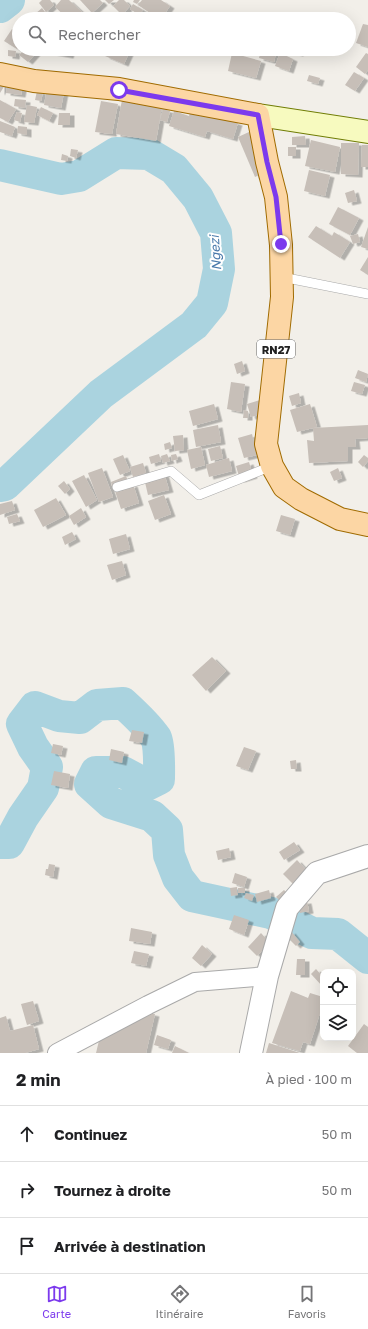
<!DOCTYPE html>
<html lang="fr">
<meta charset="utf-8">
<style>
body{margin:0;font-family:"Golos Text",sans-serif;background:#f6f6f6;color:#202124}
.controls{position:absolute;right:12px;bottom:12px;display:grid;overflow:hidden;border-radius:8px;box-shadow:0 4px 16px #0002}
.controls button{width:36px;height:36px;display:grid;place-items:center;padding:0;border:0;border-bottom:1px solid #e0e0e0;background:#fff;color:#202124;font:20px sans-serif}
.stop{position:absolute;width:12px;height:12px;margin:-9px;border:3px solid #7c3aed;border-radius:50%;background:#fff}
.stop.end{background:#7c3aed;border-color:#fff;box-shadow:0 1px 4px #0008}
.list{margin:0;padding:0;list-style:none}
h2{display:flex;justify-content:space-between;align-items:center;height:52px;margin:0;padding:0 16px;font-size:17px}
h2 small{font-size:13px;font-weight:400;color:#757577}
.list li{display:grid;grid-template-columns:26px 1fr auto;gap:12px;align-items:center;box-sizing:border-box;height:56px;padding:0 16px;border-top:1px solid #e0e0e0}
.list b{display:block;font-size:15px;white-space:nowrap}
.list em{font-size:13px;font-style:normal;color:#757577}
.icon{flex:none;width:22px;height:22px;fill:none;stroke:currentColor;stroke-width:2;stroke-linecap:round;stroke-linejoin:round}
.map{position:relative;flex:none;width:368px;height:1053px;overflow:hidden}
.search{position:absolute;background:#fff;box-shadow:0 4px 16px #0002;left:12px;right:12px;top:12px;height:44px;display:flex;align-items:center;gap:10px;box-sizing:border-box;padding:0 14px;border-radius:22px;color:#757577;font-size:15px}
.sheet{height:220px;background:#fff}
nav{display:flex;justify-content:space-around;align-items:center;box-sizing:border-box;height:56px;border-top:1px solid #e0e0e0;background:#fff;font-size:11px;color:#757577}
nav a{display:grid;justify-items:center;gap:2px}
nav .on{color:#7c3aed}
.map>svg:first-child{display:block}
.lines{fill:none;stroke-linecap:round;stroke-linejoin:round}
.river{stroke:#aad3df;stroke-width:32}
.building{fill:#c7bfb8;filter:url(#shadow)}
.service-casing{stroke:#a9a9a9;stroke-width:10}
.minor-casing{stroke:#a9a9a9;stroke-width:20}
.tertiary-casing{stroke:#a9a9a9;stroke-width:24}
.secondary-casing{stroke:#707d05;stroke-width:24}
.primary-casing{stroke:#a06b00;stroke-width:24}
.service{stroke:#fff;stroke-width:9}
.minor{stroke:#fff;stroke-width:18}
.tertiary{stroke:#fff;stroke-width:22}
.secondary{stroke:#f7fabf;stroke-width:22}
.primary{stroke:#fcd6a4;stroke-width:22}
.route{stroke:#7c3aed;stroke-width:5}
.labels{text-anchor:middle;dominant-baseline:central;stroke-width:4;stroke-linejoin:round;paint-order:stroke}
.shield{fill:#fff;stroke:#646464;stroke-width:1}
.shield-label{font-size:11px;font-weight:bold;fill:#222}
.water-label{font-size:13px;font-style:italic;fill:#4a7aab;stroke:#fff}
</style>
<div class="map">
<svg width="368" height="1053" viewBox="0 0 368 1053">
<defs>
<filter id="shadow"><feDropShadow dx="4.5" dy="2.5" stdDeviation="0" flood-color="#0004"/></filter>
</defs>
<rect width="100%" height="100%" fill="#f2efe9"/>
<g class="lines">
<g class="river">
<path d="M0 7 9 0"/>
<path d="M0 165 61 179 79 176 116 153 149 154 174 169 198 198 216 233 219 269 212 303 194 325 101 394 5 485 0 486"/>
<path d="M0 843H9L23 817 43 788 47 767 33 747 22 724 35 707 59 716 80 718 97 705 123 703C134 713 148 726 156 738 160 747 159 770 159 779L147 785 123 772H96L90 784 111 803 152 816 167 830 169 855 178 878 192 896 271 913 312 933 338 934 368 958"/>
</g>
</g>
<g class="building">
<path d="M42 0H50L54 5 46 12 39 3Z"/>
<path d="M61 0H69L85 15 81 19H68L55 7Z"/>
<path d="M80 0H100L103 3 92 13Z"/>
<path d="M105 0H114L109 4Z"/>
<path d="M119 0H124L130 6 122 15 113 6Z"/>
<path d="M134 0H140L137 4 133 2Z"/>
<path d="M142 0H161L170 6 161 19H159L138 5Z"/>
<path d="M133 4 143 10 139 15 130 9Z"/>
<path d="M42 8 48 16 44 19H39L35 14Z"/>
<path d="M95 14 103 19H92Z"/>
<path d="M131 14 142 19H129Z"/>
<path d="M363 24 368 25V47L356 43Z"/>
<path d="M12 29 19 34V46L17 49 4 41Z"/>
<path d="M25 49H34L37 52 28 62 19 55Z"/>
<path d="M48 49H71L69 56 47 52Z"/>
<path d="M108 49H119L129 53 124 64 105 56Z"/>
<path d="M257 49H277L274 62 259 58 260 54 256 53Z"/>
<path d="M281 49H300L299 54Z"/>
<path d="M8 50 16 51 15 57 8 56Z"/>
<path d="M232 53 261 61 256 78 228 71Z"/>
<path d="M280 53 293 59 289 71 275 66Z"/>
<path d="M366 53 368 54V70L365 74 356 67Z"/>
<path d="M354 72 364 78 355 91 345 85Z"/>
<path d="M309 75 320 78 318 84 307 81Z"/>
<path d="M8 81 23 84 21 95 6 93Z"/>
<path d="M0 82 5 85 0 93Z"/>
<path d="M47 89 64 92 61 108 44 105Z"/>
<path d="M37 91 43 92 41 101 35 100Z"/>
<path d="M123 94 163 101 156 141 116 134Z"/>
<path d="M15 99 26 100 25 108 14 106Z"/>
<path d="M0 100 16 109 8 122 0 118Z"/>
<path d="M101 101 118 104 112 134 95 132Z"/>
<path d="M27 105 37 107 34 123 24 122Z"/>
<path d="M41 107 53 113 49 121 37 115Z"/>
<path d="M163 109 170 111 167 122 160 120Z"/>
<path d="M191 109 238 123 233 139 207 131 205 137 169 126 174 111 189 116Z"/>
<path d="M17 112 22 113 20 122 14 120Z"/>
<path d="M59 113H70V125H58Z"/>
<path d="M0 121 15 127 12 136 0 132Z"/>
<path d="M18 126 27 127V135L17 133Z"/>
<path d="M249 132 266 172 255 177 238 137Z"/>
<path d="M305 136 306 145H292V137Z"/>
<path d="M311 140 340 147 335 172 305 166Z"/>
<path d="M341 143H359L358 175 341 174Z"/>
<path d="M362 145H368V167H361Z"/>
<rect x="288" y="147" width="8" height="9"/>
<path d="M71 149 78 150 76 158 70 156Z"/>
<path d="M62 154 68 156 67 161 61 160Z"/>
<path d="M309 170 330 175 325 196 304 191Z"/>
<path d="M354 190 357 201 348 203 345 193Z"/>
<path d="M338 207 359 218 350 235 329 224Z"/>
<path d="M316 226 332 236 334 232 350 242 340 258 308 237Z"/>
<path d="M368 227V249L361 247Z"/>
<path d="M358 234 360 242 353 244 350 236Z"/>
<path d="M368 257V275L360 270Z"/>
<path d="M242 361 245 371 237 374 234 364Z"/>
<path d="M358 370 368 374 366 382 355 378Z"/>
<path d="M231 382 245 384 241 412 227 409Z"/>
<path d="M354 382 365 385 362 394 351 391Z"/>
<path d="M299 393 301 403 292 406 289 396Z"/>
<path d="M260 400 264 414 251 417 247 404Z"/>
<path d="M214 404 218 419 193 426 189 411Z"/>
<path d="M310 404 317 427 297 432 290 410Z"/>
<path d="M244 410 248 411V418H243Z"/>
<path d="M218 425 221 442 196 447 193 430Z"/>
<path d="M368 425V438L355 439 356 447H348V461L309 463 307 440 314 441 313 428Z"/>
<path d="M252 434 257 455 244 458 238 438Z"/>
<path d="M183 435 184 450 175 451 173 436Z"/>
<path d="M170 442 172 448 165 450 164 444Z"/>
<path d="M220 446 223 458 211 461 208 449Z"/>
<path d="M201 447 205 465 191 469 187 450Z"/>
<path d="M159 454 161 461 151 464 149 457Z"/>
<path d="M167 454 170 461 163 463 161 456Z"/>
<path d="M176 454 178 459 172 461 171 455Z"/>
<path d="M123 455 130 471 120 475 113 459Z"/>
<path d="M364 455 368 458V461L363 467 358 462Z"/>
<path d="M229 458 232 471 209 477 206 465Z"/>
<path d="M249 462 253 476 240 480 236 466Z"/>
<path d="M143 463 146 473 133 477 130 467Z"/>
<path d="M102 468 113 497 99 502 88 473Z"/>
<path d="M338 468 342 478 334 481 330 472Z"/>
<path d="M164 473 169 490 148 495 144 478Z"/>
<path d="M84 475 97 500 86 507 72 481Z"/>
<path d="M126 476 129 484 113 489 111 482Z"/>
<path d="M64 481 70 489 65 494 58 486Z"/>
<path d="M133 484 139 503 121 509 115 491Z"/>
<path d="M164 495 171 514 155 520 148 501Z"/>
<path d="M56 498 66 515 43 527 34 510Z"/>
<path d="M12 501 15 510 0 515V504Z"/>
<path d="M81 508 86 517 74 525 69 516Z"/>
<path d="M17 514 20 521 9 524 7 517Z"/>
<path d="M281 515 295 519 290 535 276 531Z"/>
<path d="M72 532 76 539 65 545 62 537Z"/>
<path d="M126 534 130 549 113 554 109 539Z"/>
<path d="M122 561 126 575 112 580 107 565Z"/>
<path d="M212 657 226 671 206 691 192 675Z"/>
<path d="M132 730 144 732 142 743 129 741Z"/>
<path d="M53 744 63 746 61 755 51 753Z"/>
<path d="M244 747 256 751 248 770 236 766Z"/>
<path d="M111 749 124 752 122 763 109 760Z"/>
<path d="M296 760 297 769H291L290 761Z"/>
<path d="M54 771 70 774 68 788 51 785Z"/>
<path d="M294 842 300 850 284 860 279 852Z"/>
<path d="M229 848 231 857 218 860 216 851Z"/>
<path d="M297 860 309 873 295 886 283 874Z"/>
<path d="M49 864 55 865 53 877 45 875 46 869H48Z"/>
<path d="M235 873 247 877 244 887 232 883Z"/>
<path d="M237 887 238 895 231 896 230 888Z"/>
<rect x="238" y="888" width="7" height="5"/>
<path d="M269 890 271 898 257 902 255 894Z"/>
<path d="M284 890 293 899 285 906 276 897Z"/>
<path d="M246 893 254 895 252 901 244 898Z"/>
<path d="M307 901 309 911 300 913 298 902Z"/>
<path d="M234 915 249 920 244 935 229 929Z"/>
<path d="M131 928 152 932 150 944 129 941Z"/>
<path d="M291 931 300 942 296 946 286 936Z"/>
<path d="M261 933 270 943 257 956 248 947Z"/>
<path d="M202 945 212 954 201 966 192 958Z"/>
<path d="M134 951 149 954 146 966 131 963Z"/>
<path d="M297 959H305V975H296Z"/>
<path d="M316 969 323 977V987L311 974Z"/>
<path d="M291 991 308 998 310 993 323 997V1004L310 1044 303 1042 300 1051 272 1043Z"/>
<path d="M33 1001 39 1021 27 1025 21 1004Z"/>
<path d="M131 1009 155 1014 146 1053H96L103 1024Z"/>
<path d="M6 1016 10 1031 33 1025 39 1049 25 1053H0V1018Z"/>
<path d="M364 1024 368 1027V1053H357L348 1046Z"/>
<path d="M157 1035 171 1040 168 1049 154 1045Z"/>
<path d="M269 1043 300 1053H266Z"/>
<path d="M175 1046 189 1053H172Z"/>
</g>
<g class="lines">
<defs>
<g id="service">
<path d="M282 277 368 294"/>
<path d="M117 487 171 471 199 495 272 466"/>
</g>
<path id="minor" d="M57 1053 148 1005 195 982 267 976"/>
<path id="tertiary" d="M251 1053 267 976 287 908 317 873 368 856"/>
<path id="secondary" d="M258 115 368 132"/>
<path id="primary" d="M0 74 34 81 119 89 258 115 267 162 276 197 281 245 282 297 266 444 272 466 284 487 301 499 340 519 368 525"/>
</defs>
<use href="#service" class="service-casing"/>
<use href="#minor" class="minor-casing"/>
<use href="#tertiary" class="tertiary-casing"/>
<use href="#secondary" class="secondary-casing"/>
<use href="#primary" class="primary-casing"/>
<use href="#service" class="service"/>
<use href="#minor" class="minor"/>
<use href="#tertiary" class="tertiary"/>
<use href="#secondary" class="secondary"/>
<use href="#primary" class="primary"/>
</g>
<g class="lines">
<path class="route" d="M119 90 258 115 267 162 276 197 281 244"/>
</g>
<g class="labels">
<rect class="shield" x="257" y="340" width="38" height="18" rx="3"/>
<g class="shield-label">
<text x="276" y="349">RN27</text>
</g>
<g class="water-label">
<text transform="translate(215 253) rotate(-94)">Ngezi</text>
</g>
</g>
</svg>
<div class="controls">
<button><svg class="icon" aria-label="locate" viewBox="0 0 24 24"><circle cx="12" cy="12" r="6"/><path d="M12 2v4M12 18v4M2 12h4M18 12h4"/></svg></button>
<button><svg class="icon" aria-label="layers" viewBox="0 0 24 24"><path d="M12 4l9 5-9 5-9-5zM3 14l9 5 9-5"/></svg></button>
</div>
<div class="stop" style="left:119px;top:90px"></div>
<div class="stop end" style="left:281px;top:244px"></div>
<div class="search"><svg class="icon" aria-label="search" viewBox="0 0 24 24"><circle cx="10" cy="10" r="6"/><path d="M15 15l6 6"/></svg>Rechercher</div>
</div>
<section class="sheet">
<h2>2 min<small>À pied · 100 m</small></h2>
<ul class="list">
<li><svg class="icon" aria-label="ahead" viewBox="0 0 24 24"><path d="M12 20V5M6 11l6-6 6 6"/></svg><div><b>Continuez</b></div><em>50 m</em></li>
<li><svg class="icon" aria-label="right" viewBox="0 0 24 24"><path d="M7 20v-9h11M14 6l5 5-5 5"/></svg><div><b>Tournez à droite</b></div><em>50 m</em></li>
<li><svg class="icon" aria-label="arrive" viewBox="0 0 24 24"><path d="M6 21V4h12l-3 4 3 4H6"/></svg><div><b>Arrivée à destination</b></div></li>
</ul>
</section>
<nav>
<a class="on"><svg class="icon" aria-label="map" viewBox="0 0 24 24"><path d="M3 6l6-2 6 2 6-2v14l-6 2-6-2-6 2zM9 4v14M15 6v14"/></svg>Carte</a>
<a><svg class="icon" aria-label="directions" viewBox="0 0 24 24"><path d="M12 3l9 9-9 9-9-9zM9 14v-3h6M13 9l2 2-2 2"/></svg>Itinéraire</a>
<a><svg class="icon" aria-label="saved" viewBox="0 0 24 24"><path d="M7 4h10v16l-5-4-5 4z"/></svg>Favoris</a>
</nav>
